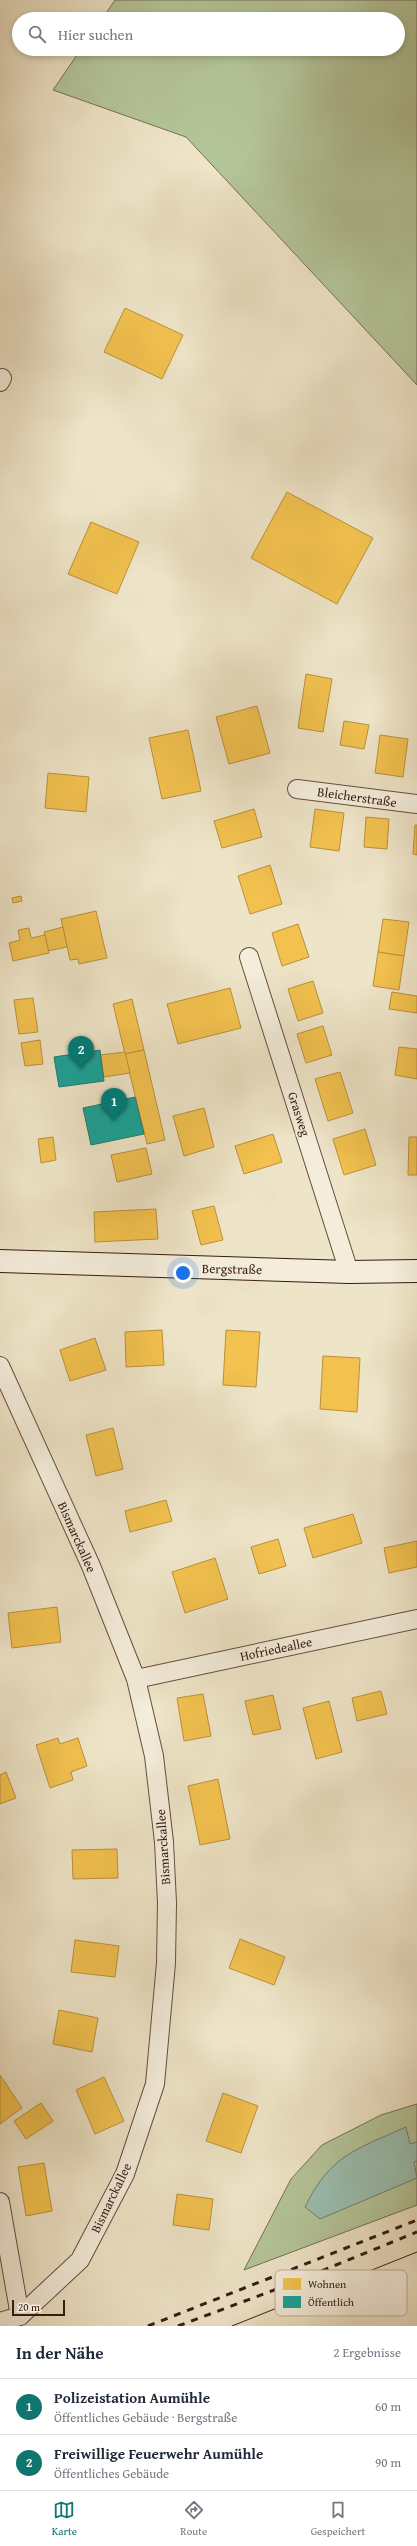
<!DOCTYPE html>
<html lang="de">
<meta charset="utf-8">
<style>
body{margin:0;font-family:"Gentium Book Plus",serif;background:#f2f2f3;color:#1f2937}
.scale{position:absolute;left:12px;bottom:10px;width:53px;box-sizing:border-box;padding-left:4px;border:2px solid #371c10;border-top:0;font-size:11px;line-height:14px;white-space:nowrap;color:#371c10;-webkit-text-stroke:3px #f4eddb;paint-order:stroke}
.you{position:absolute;left:183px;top:1273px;width:14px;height:14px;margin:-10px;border:3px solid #fff;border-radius:50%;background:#1a73e8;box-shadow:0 0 0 6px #1a73e833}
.badge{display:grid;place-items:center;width:26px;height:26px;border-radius:50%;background:#0f766e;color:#fff;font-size:13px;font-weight:700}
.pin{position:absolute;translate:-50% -33px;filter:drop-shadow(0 1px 2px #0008)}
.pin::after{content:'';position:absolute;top:21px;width:14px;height:12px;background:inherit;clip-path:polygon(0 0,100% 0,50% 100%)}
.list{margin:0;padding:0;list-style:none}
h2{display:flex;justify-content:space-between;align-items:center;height:52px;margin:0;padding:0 16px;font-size:17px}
h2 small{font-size:13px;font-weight:400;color:#747a83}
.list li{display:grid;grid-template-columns:26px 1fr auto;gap:12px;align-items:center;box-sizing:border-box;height:56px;padding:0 16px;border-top:1px solid #e0e1e3}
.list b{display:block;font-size:15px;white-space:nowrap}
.list p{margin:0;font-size:13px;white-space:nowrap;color:#747a83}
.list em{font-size:13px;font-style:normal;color:#747a83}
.icon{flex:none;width:22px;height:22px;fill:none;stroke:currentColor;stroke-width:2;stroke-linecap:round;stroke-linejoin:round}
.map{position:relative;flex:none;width:417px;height:2326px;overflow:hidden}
.search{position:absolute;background:#fff;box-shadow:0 2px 6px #0003;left:12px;right:12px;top:12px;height:44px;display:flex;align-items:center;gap:10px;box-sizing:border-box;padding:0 14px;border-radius:22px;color:#747a83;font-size:15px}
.sheet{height:164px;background:#fff}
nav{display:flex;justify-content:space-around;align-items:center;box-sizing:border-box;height:56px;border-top:1px solid #e0e1e3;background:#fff;font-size:11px;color:#747a83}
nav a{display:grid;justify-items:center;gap:2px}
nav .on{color:#0f766e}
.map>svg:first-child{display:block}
.green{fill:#b4c599;stroke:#767054}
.water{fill:#9bbfb0;stroke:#737e70}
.homes{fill:#f2c14e;stroke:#ba903b}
.public{fill:#17a398;stroke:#217a6f}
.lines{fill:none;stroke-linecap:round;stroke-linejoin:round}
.street-casing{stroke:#654e3e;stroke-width:20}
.secondary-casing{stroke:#371c10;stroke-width:24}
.street{stroke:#f4eddb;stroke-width:18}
.secondary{stroke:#f4eddb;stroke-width:22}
.tram{stroke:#371c10;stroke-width:1}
.rail{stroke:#371c10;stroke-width:3;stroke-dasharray:7 7;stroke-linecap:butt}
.labels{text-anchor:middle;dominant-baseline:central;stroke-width:4;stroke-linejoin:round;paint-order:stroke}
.street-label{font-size:13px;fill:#371c10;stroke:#f4eddb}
.key{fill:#f4eddb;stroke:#bbae9e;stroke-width:1}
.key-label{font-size:11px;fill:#371c10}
</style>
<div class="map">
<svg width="417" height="2326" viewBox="0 0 417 2326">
<rect width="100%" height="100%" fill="#eee4c7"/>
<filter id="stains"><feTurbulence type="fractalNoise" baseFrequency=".005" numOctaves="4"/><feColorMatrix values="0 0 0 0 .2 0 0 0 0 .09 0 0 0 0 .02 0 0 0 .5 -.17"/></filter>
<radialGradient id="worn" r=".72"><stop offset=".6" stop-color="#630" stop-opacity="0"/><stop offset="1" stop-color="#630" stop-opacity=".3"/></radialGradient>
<g class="green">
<path d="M115 0H417V385L186 137 53 90 81 49H398V19H102Z"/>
<path d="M417 2104V2205L244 2270 291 2179 322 2145 381 2115Z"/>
</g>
<path class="water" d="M406 2127 410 2144 417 2142V2161L414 2162 417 2178 320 2219 305 2207C330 2155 357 2149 406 2127Z"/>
<g class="homes">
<path d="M125 308 183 335 162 379 104 352Z"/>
<path d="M287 492 373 538 337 604 251 558Z"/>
<path d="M91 522 139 542 117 594 68 574Z"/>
<path d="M306 674 332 679 323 732 298 728Z"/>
<path d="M257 706 270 753 229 764 216 717Z"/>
<path d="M344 721 369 725 364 749 340 745Z"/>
<path d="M188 730 201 791 162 799 149 738Z"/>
<path d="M380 735 408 739 403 777 375 773Z"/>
<path d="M48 773 89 777 86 812 45 808Z"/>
<path d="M254 809 262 837 222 848 214 821Z"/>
<path d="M315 809 344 813 339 851 310 847Z"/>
<path d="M366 817 389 819 387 849 364 847Z"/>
<path d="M415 825H417V855L413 854Z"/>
<path d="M270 865 282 904 250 914 238 876Z"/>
<path d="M21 896 22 901 13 903 12 898Z"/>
<path d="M96 911 107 958 79 964 78 959 70 960 61 919Z"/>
<path d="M383 919 409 922 404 956 378 952Z"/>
<path d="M298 924 309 957 282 966 272 933Z"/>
<path d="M63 927 67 947 48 951 44 932Z"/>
<path d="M29 928 31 938 45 935 49 953 13 961 9 943 20 940 18 930Z"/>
<path d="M378 952 404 956 399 990 373 986Z"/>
<path d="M313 981 323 1013 298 1021 288 989Z"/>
<path d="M230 988 241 1028 178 1044 167 1004Z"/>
<path d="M392 992 417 996V1013L389 1009Z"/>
<path d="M33 998 38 1032 19 1034 14 1000Z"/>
<path d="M132 999 144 1050 125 1054 113 1004Z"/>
<path d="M323 1026 332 1055 306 1063 297 1034Z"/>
<path d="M40 1040 43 1064 25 1066 21 1043Z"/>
<path d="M399 1047 417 1049V1079L395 1075Z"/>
<path d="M144 1050 165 1140 147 1144 125 1054Z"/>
<path d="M125 1052 130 1073 104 1077 100 1055Z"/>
<path d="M340 1072 353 1113 328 1121 315 1079Z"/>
<path d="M204 1108 214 1147 184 1156 173 1116Z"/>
<path d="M365 1129 376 1165 344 1175 333 1139Z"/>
<path d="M273 1134 282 1162 244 1174 235 1146Z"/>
<path d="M53 1137 56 1160 41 1163 38 1139Z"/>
<path d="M409 1137H417V1175H408Z"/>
<path d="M146 1148 152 1174 117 1182 111 1155Z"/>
<path d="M214 1206 223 1240 201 1245 192 1211Z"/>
<path d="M156 1209 158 1239 95 1242 94 1212Z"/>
<path d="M162 1330 164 1365 126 1367 125 1332Z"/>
<path d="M226 1330 260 1332 256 1387 223 1385Z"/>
<path d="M95 1338 106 1370 70 1381 60 1350Z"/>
<path d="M323 1356 360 1358 357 1412 320 1409Z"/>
<path d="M113 1428 123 1469 96 1476 86 1435Z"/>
<path d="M166 1500 172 1521 130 1532 125 1511Z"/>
<path d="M353 1514 362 1543 313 1558 304 1528Z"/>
<path d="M278 1539 286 1566 259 1574 251 1547Z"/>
<path d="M417 1541V1567L389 1573 384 1548Z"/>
<path d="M215 1558 228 1599 185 1613 172 1572Z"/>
<path d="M57 1607 61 1642 12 1648 8 1613Z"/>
<path d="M381 1691 387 1714 357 1721 352 1698Z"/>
<path d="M203 1694 211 1736 184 1741 177 1698Z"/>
<path d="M273 1695 281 1729 253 1735 245 1701Z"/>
<path d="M329 1701 342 1752 316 1759 303 1708Z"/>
<path d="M58 1738 60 1744 78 1738 87 1766 71 1772 73 1780 50 1788 36 1745Z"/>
<path d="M6 1772 16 1798 0 1804V1775Z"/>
<path d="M218 1779 230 1839 200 1845 188 1786Z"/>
<path d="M117 1849 118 1878 73 1879 72 1850Z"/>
<path d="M240 1939 285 1957 274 1985 229 1968Z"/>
<path d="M75 1940 119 1946 115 1977 71 1972Z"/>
<path d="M59 2010 98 2018 92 2052 53 2044Z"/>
<path d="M0 2075 22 2108 0 2124Z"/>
<path d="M104 2077 124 2121 95 2134 76 2090Z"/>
<path d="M223 2093 258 2106 241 2153 206 2141Z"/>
<path d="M41 2103 53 2121 26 2139 14 2121Z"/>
<path d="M44 2163 52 2211 26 2216 18 2167Z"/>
<path d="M177 2194 213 2199 209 2230 173 2225Z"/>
</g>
<g class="public">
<path d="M100 1050 104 1081 59 1087 54 1057Z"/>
<path d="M135 1097 144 1134 91 1145 83 1108Z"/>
</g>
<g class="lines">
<defs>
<g id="street">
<path d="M0 382 2 378"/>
<path d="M297 789 417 804"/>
<path d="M249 957 349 1272"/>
<path d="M0 1366 91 1566 136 1679 154 1756 164 1842 167 1903 166 1963 155 2084 125 2174 80 2260 20 2316 0 2322"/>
<path d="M136 1679 417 1619"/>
<path d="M0 2202 20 2316"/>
</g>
<path id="secondary" d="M0 1261 349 1272 417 1271"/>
</defs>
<use href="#street" class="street-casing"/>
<use href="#secondary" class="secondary-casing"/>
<use href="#street" class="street"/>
<use href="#secondary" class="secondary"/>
<path class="tram" d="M232 2326 417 2252"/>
<g class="rail">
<path d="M148 2326 417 2220"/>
<path d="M178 2326 277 2289 417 2232"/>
</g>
</g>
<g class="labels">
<g class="street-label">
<text transform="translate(357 797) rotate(8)">Bleicherstraße</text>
<text transform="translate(299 1114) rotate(72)">Grasweg</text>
<text transform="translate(232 1269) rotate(1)">Bergstraße</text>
<text transform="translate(77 1537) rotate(66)">Bismarckallee</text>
<text transform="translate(276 1649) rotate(-12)">Hofriedeallee</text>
<text transform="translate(163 1847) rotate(-94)">Bismarckallee</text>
<text transform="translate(111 2198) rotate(-64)">Bismarckallee</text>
</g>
</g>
<rect x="275" y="2270" width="132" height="46" rx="6" class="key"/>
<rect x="283" y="2278" width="18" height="12" fill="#f2c14e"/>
<rect x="283" y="2296" width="18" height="12" fill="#17a398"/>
<g class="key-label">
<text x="308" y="2288">Wohnen</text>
<text x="308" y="2306">Öffentlich</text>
</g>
<rect width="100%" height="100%" filter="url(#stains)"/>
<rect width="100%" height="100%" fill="url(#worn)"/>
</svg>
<div class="scale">20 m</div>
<div class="you"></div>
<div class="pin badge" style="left:114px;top:1121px">1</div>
<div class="pin badge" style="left:81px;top:1069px">2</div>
<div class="search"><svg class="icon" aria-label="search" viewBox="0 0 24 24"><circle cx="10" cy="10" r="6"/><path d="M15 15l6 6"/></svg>Hier suchen</div>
</div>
<section class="sheet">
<h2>In der Nähe<small>2 Ergebnisse</small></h2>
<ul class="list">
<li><span class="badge">1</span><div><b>Polizeistation Aumühle</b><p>Öffentliches Gebäude · Bergstraße</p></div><em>60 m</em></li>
<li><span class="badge">2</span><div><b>Freiwillige Feuerwehr Aumühle</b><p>Öffentliches Gebäude</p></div><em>90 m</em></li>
</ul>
</section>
<nav>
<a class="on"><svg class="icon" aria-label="map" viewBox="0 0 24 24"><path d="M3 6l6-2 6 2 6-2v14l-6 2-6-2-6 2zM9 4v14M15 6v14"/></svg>Karte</a>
<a><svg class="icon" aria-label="directions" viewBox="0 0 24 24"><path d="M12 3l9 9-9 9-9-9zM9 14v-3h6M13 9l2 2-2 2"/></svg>Route</a>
<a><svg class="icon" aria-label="saved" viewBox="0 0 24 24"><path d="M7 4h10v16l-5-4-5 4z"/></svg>Gespeichert</a>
</nav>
